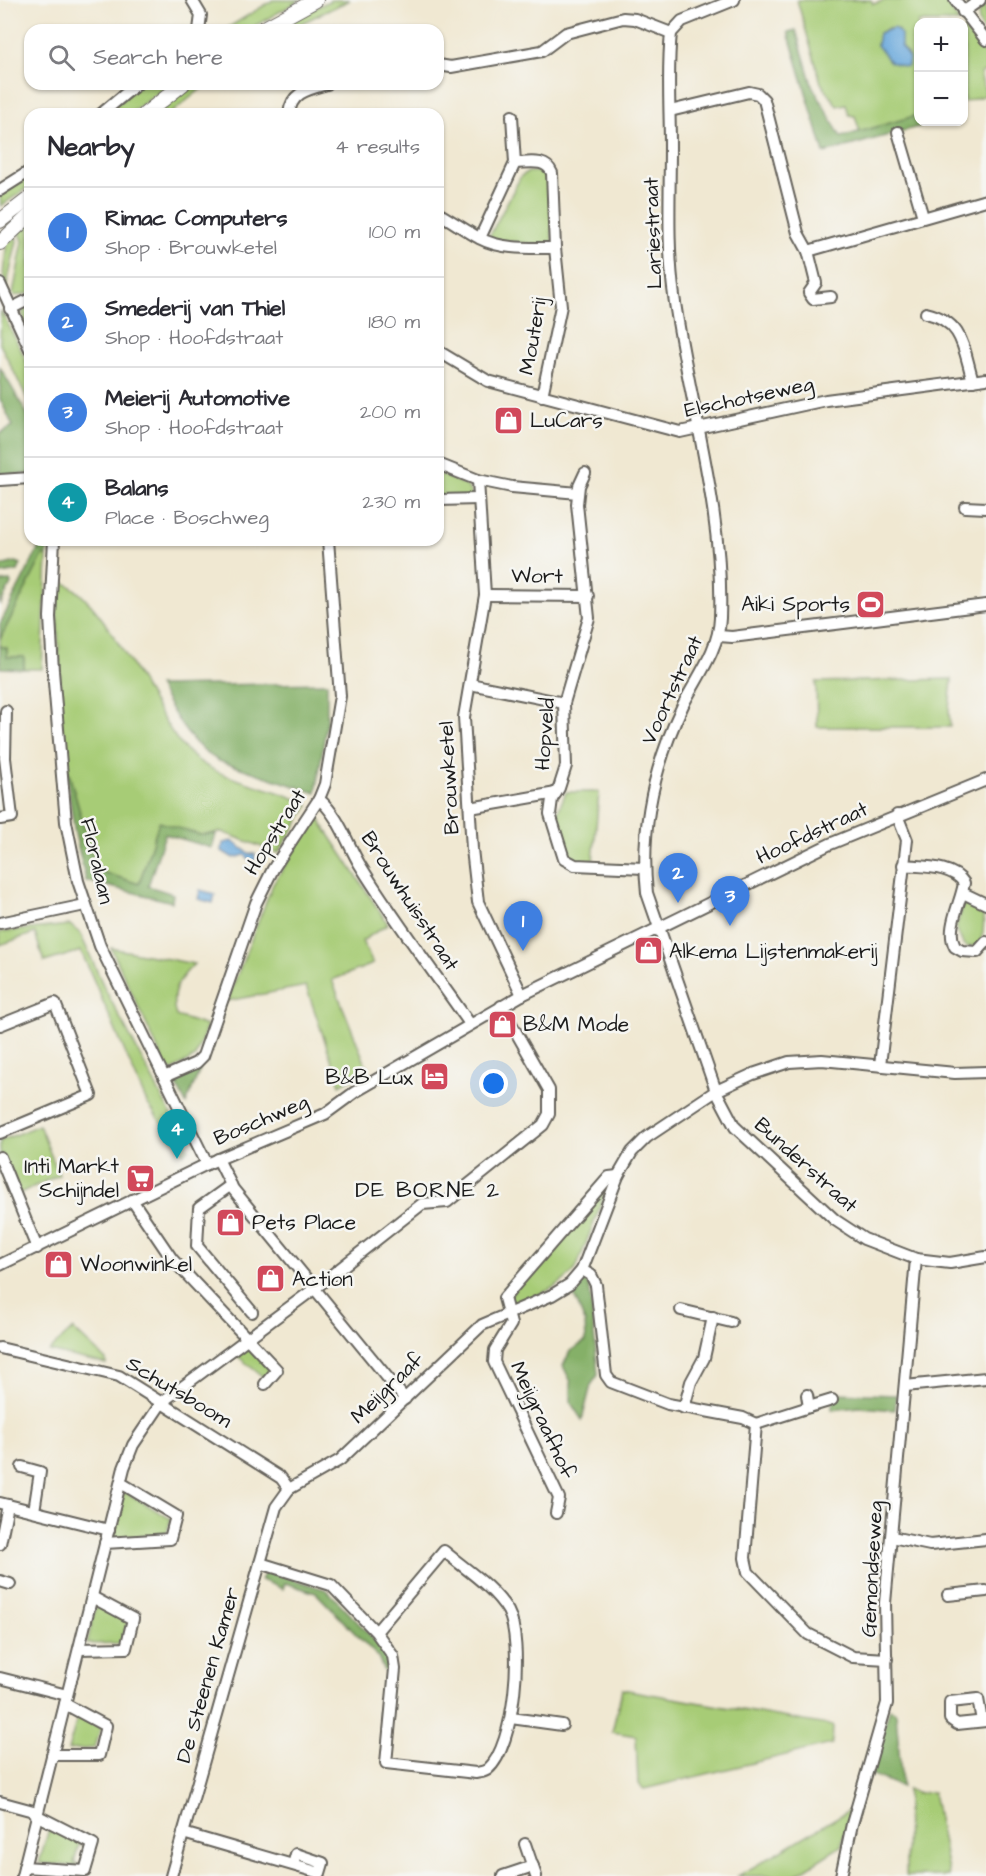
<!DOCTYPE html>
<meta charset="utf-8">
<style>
body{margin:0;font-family:"Architects Daughter",sans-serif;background:#f7f7f7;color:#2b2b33}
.controls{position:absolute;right:18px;top:18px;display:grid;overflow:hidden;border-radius:12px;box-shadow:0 2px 4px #0004}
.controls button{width:54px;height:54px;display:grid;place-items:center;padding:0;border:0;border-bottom:2px solid #e1e1e2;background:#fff;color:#2b2b33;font:30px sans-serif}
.you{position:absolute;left:494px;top:1084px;width:21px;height:21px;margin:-15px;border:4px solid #fff;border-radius:50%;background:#1a73e8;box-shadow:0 0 0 9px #1a73e833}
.badge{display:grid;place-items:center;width:39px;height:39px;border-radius:50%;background:#ea580c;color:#fff;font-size:20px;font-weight:700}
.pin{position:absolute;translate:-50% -50px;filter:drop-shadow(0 2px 3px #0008)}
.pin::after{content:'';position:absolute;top:32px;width:21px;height:18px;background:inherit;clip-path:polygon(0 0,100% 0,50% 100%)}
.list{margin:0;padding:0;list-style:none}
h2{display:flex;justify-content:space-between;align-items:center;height:78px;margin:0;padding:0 24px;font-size:26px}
h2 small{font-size:20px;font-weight:400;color:#7c7c81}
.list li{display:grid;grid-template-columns:39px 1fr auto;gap:18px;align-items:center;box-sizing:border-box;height:90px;padding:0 24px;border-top:2px solid #e1e1e2}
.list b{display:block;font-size:22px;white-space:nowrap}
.list p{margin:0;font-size:20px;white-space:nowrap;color:#7c7c81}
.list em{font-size:20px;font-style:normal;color:#7c7c81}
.icon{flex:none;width:33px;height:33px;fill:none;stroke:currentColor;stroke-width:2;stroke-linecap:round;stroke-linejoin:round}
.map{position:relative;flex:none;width:986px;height:1876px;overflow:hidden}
.search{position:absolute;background:#fff;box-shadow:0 2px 4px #0004;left:24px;top:24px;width:420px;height:66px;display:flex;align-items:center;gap:15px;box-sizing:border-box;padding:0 21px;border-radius:18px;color:#7c7c81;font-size:22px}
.panel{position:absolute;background:#fff;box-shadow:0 2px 4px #0004;left:24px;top:108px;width:420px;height:438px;border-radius:18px}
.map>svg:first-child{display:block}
.green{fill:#a7cc76;stroke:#627449;stroke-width:1.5;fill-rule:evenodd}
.forest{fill:#85b067;stroke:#506642;stroke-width:1.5}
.water{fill:#68a7db;stroke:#42627c;stroke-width:1.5}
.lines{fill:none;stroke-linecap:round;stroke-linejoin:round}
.minor-casing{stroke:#66635c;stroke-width:14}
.major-casing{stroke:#66635c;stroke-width:16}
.minor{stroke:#fff;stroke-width:10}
.major{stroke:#fff;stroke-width:14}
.labels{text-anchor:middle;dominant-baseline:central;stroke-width:5;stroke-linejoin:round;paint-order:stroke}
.street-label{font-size:21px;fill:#1c1c1c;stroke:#f6f6f2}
.poi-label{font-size:21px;fill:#1c1c1c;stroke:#f6f6f2;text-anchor:start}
.neighbourhood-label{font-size:22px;letter-spacing:1.5px;fill:#1c1c1c;stroke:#f6f6f2}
</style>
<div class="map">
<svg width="986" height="1876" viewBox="0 0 986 1876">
<rect width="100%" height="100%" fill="#f6f6f2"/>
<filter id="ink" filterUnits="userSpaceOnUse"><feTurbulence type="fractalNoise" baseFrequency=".0167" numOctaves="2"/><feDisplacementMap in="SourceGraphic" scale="12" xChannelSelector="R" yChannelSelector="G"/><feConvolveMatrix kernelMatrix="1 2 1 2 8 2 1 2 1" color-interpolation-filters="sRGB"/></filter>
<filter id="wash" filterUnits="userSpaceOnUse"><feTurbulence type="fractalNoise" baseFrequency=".008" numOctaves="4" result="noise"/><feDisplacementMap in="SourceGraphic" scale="24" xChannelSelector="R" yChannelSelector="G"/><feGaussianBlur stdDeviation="1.35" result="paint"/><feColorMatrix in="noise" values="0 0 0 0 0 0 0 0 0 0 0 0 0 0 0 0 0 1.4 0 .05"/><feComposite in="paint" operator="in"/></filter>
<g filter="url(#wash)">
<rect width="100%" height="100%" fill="#f0e8d2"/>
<g class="green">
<path d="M273 0H300L248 30H224Z"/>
<path d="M331 0H350L287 30H272Z"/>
<path d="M797 0H871L873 4 886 0H945L959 22H918V115L860 132 855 116 849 115 846 104 837 106 821 83ZM888 28 898 30 901 47 907 54 877 45 879 33Z"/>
<path d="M986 4V35C978 23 974 16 986 4Z"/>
<path d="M964 28 986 56V71L980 73 986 95 964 102Z"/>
<path d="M141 84H170L129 114H105Z"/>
<path d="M193 84H207L170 114H156Z"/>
<path d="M545 171 549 173 553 247 488 239 521 176 528 172Z"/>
<path d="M30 175V186L1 206 0 194Z"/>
<path d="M30 221V293L15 296 13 294 23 241 19 230Z"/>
<path d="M16 237 17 241 6 289C0 269 6 265 6 245Z"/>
<path d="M30 303V334L22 313Z"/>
<path d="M1 310 30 368V404L0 344Z"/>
<path d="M438 473 467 486 473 497 438 500Z"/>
<path d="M43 555 47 556 42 669H24V657H7V648L0 646V639Z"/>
<path d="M60 581C105 596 150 709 182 746 215 784 268 782 309 805L278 853 222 832 200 835 159 822 139 884 96 870 63 752 57 610Z"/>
<path d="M952 679 949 709 950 727H817L816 682Z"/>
<path d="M566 792H599L593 862 572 861 566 854 556 816Z"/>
<path d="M317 816 388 924 362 941 373 964 332 980 368 1070 340 1085 306 986 227 1001 273 884Z"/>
<path d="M965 899 982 907C984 920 985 932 979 945L967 947 963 944 956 928Z"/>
<path d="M70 925 80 933 105 989 189 1149 183 1153 147 1103 81 951 44 962 35 933 0 945V932Z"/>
<path d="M111 948 194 964C178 980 169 993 176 1016L207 1026 195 1057 173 1070 167 1069Z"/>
<path d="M39 1125 59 1175 18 1194 0 1151V1141Z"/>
<path d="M608 1186 576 1269C559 1289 537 1295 513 1305L509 1303V1296Z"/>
<path d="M73 1329 106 1360V1364L49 1351Z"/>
<path d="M246 1344 274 1374 267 1380 236 1355Z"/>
<path d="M124 1491 171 1519 166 1535 112 1538Z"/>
<path d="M96 1604 128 1620 121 1643 87 1644Z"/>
<path d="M622 1689 833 1726 832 1744 644 1789 638 1784 636 1736 612 1732Z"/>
<path d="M78 1715 101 1727 95 1748 68 1750Z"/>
<path d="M907 1789 917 1793 933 1792 949 1876H906Z"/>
<path d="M851 1809 841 1846 794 1876H738Z"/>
<path d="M53 1826 86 1846 79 1844 74 1863 82 1867 39 1863 49 1829Z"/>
</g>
<g class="forest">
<path d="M796 30 812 85 841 137 918 115V122H928L929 124 824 153 788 32Z"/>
<path d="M0 367 30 419V474H0V433L13 426 0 399Z"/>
<path d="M43 540H49L47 556 43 555 0 639V624Z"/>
<path d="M16 562 21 564 18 571 0 574V566Z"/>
<path d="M10 581 11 584 0 605V582Z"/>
<path d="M0 646 7 648V657H24V669L0 668Z"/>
<path d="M327 683V720L316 793 219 761C189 745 174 714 158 686Z"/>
<path d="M63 752 96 870 139 884 159 822 200 835 216 834 212 848 165 834 148 886 173 894 172 902 86 881 75 834Z"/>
<path d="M201 1067 186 1104 175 1082Z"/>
<path d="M581 1280 587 1282 590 1291 598 1375 591 1385 582 1420 571 1403V1382L563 1366 570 1351 586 1341 585 1322 573 1293Z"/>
<path d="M833 1393 896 1395 895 1410 860 1407 832 1410Z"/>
<path d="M266 1571 327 1590 387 1653 390 1657 388 1672 384 1671 378 1657 316 1593 285 1583 283 1589 261 1580Z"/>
<path d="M890 1708 896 1713 902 1787 870 1774Z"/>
</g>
<g class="water">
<path d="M894 28 901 34V47L909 58 908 66 905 67 890 62 877 45 879 33Z"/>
<path d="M232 841 250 854H255V861H251L245 855 233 858 222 851 223 843Z"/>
<path d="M200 890 215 894 213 903 198 899Z"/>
</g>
</g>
<g filter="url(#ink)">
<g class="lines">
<defs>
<g id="minor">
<path d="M192 0 201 15 199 30"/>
<path d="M955 0 986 40"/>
<path d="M963 12 980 0"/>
<path d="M671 33C667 70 670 109 670 146 670 196 667 246 674 296 689 403 724 509 720 618 719 650 697 677 683 705 655 763 640 828 647 893L716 1091 735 1127 835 1220 864 1239 916 1259 950 1263 986 1257"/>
<path d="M438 65 451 67 542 51 566 33 623 18 635 19 671 33 682 21 734 0"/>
<path d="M670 111 749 92 758 94 764 100 798 233 808 251 986 200"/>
<path d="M101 114 137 84"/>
<path d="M289 114C291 92 309 89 327 84"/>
<path d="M898 132 923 217"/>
<path d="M515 163C528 163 546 158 552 173L555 248 561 306 542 396"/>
<path d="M0 190 30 171"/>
<path d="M438 213C452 221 465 230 479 238 502 250 530 248 555 248"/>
<path d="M480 238 515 163 512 116"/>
<path d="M808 251 816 283 809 293 813 299 831 297"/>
<path d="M0 284 30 349"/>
<path d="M10 309 30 299"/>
<path d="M926 313C964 322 963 348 973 381"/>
<path d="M438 351 488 381 680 432 826 400 986 379"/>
<path d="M438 464 478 480 512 487 578 493"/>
<path d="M585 473 579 486 577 504 589 618 564 703 566 766 559 788 552 799 550 814 564 859 575 865 644 868"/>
<path d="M0 480 30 478"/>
<path d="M478 480 485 595 464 717 472 849 478 902 522 995"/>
<path d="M438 500 479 499"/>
<path d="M965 507 986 508"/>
<path d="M54 540 50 617 53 671 66 822 78 881 100 946 207 1164"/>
<path d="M485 595 588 596"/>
<path d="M719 636 732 637 986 605"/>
<path d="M470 684 564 703"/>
<path d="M319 799C339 816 347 843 360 865 394 920 433 971 470 1024"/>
<path d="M470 808 556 793"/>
<path d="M0 819 12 817 5 758 6 711"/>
<path d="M903 865C922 867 953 865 964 883 961 903 945 929 955 947L962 951 977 952 986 942"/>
<path d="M963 893 986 904"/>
<path d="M0 923 85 905"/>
<path d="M0 1025 55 1003 91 1095 0 1133"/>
<path d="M880 1065 907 840 897 815"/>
<path d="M164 1077 196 1063 203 1056 256 903 273 869 319 799 325 784 340 696 328 540"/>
<path d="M0 1157 37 1248"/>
<path d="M218 1159 233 1189 405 1399"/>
<path d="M231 1185 199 1208 197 1246 252 1312"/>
<path d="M132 1200 172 1259 277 1370 265 1384"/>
<path d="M0 1265 207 1164 325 1114 355 1092 522 995 830 844 986 780"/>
<path d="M582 1270 591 1275 596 1285 606 1375 611 1382 668 1404 743 1418 756 1424"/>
<path d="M681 1310 731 1322"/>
<path d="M0 1348 119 1376 281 1478 289 1489"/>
<path d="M905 1386 986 1378"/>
<path d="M809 1407 832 1400"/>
<path d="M684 1408 691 1382 704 1358 713 1317"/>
<path d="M756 1424 745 1558 748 1572 808 1634 853 1657 887 1659"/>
<path d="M756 1424 809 1407 807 1395"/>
<path d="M22 1467 40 1472 34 1511"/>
<path d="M0 1503 109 1530"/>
<path d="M556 1513 559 1498 494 1362 495 1350 511 1324 504 1298 609 1177 618 1176"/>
<path d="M892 1537 930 1545 986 1539"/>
<path d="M105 1543 170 1539 176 1516 121 1483"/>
<path d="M0 1544 8 1505"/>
<path d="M260 1563 331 1585 376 1632 444 1551C465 1569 494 1587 508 1611 524 1641 515 1746 488 1769 485 1772 480 1772 476 1773L386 1763 395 1669 393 1656 376 1632"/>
<path d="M0 1581 10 1584"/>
<path d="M948 1595 986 1591"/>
<path d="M79 1649 126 1648 133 1619 92 1597"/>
<path d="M0 1678 67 1695"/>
<path d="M511 1718 562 1725"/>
<path d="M982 1721 978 1699 950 1702V1719L957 1724 986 1721"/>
<path d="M52 1755H99L106 1726 65 1704"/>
<path d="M0 1802 37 1812"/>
<path d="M183 1833 320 1873 323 1863 296 1854 293 1865"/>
<path d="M525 1844 536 1876"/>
<path d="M24 1867 85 1871 93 1844 36 1815"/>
<path d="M22 1876 124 1468 133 1445 162 1402 314 1289 422 1204 447 1202 543 1125 549 1114V1090L501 1006"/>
<path d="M171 1876 276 1507 289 1489 340 1460 482 1325 552 1295 570 1284 582 1270 618 1176 632 1152 647 1137 716 1091 753 1074 789 1062 822 1060 955 1073 986 1072"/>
<path d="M503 1876 533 1866"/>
<path d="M841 1876 852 1824 887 1703 885 1603 916 1259"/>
</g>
<g id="major">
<path d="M261 30 316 0"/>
<path d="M145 114 183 84"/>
<path d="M0 221 30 198"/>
<path d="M0 243 30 215"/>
</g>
</defs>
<use href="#minor" class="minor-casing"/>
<use href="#major" class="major-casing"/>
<use href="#minor" class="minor"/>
<use href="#major" class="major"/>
</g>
</g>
<defs>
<symbol id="shop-square" viewBox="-11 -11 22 22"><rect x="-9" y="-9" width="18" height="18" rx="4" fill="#d1495b" stroke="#f6f6f2"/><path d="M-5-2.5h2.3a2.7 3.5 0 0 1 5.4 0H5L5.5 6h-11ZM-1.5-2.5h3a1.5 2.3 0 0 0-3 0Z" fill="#fff"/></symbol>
<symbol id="stadium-square" viewBox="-11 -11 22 22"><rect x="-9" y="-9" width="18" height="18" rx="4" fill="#d1495b" stroke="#f6f6f2"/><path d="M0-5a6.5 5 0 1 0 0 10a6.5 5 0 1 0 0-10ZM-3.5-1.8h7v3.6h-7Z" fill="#fff"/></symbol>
<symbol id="hotel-square" viewBox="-11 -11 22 22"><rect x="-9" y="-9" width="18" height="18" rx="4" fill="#d1495b" stroke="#f6f6f2"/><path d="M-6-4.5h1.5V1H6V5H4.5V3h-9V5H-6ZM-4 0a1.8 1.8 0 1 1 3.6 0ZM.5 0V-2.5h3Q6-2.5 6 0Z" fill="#fff"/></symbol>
<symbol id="supermarket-square" viewBox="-11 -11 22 22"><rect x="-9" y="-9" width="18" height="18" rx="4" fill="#d1495b" stroke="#f6f6f2"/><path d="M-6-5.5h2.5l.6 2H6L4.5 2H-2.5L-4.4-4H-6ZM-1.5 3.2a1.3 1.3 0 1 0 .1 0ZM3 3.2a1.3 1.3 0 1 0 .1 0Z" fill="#fff"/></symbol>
</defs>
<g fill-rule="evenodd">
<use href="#shop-square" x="492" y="404" width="33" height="33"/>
<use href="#stadium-square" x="854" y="588" width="33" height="33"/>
<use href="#shop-square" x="632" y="934" width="33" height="33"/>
<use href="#shop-square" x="486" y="1008" width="33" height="33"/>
<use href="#hotel-square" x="418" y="1060" width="33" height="33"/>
<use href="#supermarket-square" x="124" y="1162" width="33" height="33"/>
<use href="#shop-square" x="214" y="1206" width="33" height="33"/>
<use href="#shop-square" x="42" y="1248" width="33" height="33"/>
<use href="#shop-square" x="254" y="1262" width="33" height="33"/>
</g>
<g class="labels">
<g class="street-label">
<text transform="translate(653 233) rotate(-92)">Lariestraat</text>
<text transform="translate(533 336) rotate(-80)">Mouterij</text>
<text transform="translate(749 397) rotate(-12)">Elschotseweg</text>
<text transform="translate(537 576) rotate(1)">Wort</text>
<text transform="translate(672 690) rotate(-65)">Voortstraat</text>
<text transform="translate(545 734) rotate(-86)">Hopveld</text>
<text transform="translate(449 778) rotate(-93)">Brouwketel</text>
<text transform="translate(275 832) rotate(-58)">Hopstraat</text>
<text transform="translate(812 833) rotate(-25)">Hoofdstraat</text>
<text transform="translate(97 861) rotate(77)">Floralaan</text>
<text transform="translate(410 901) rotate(57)">Brouwhuisstraat</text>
<text transform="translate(261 1120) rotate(-23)">Boschweg</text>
<text transform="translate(806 1165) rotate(42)">Bunderstraat</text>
<text transform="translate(387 1388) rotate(-44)">Meijgraaf</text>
<text transform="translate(179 1392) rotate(31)">Schutsboom</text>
<text transform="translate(543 1420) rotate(65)">Meijgraafhof</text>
<text transform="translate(872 1569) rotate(-87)">Gemondseweg</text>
<text transform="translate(208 1675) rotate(-74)">De Steenen Kamer</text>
</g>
<g class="poi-label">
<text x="530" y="420">LuCars</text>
<text x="850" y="604" text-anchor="end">Aiki Sports</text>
<text x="669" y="951">Alkema Lijstenmakerij</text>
<text x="523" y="1024">B&amp;M Mode</text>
<text x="413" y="1077" text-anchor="end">B&amp;B Lux</text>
<text x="119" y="1166" text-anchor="end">Inti Markt<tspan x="119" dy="24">Schijndel</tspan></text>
<text x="252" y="1222">Pets Place</text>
<text x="80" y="1264">Woonwinkel</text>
<text x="292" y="1279">Action</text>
</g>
<g class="neighbourhood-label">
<text x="428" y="1190">DE BORNE 2</text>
</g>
</g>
</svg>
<div class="controls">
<button>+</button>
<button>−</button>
</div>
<div class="you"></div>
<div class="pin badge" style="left:523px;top:951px;background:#3f7fe0">1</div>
<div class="pin badge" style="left:678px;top:903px;background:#3f7fe0">2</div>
<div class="pin badge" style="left:730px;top:926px;background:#3f7fe0">3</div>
<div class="pin badge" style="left:177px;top:1159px;background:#0f9aa8">4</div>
<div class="search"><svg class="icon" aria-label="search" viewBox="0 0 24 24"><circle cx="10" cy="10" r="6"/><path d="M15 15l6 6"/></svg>Search here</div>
<section class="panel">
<h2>Nearby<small>4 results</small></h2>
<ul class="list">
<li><span class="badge" style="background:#3f7fe0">1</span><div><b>Rimac Computers</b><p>Shop · Brouwketel</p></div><em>100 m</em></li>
<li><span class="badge" style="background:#3f7fe0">2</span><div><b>Smederij van Thiel</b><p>Shop · Hoofdstraat</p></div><em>180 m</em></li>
<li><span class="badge" style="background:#3f7fe0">3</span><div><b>Meierij Automotive</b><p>Shop · Hoofdstraat</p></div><em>200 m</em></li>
<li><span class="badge" style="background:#0f9aa8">4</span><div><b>Balans</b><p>Place · Boschweg</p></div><em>230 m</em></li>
</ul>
</section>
</div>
